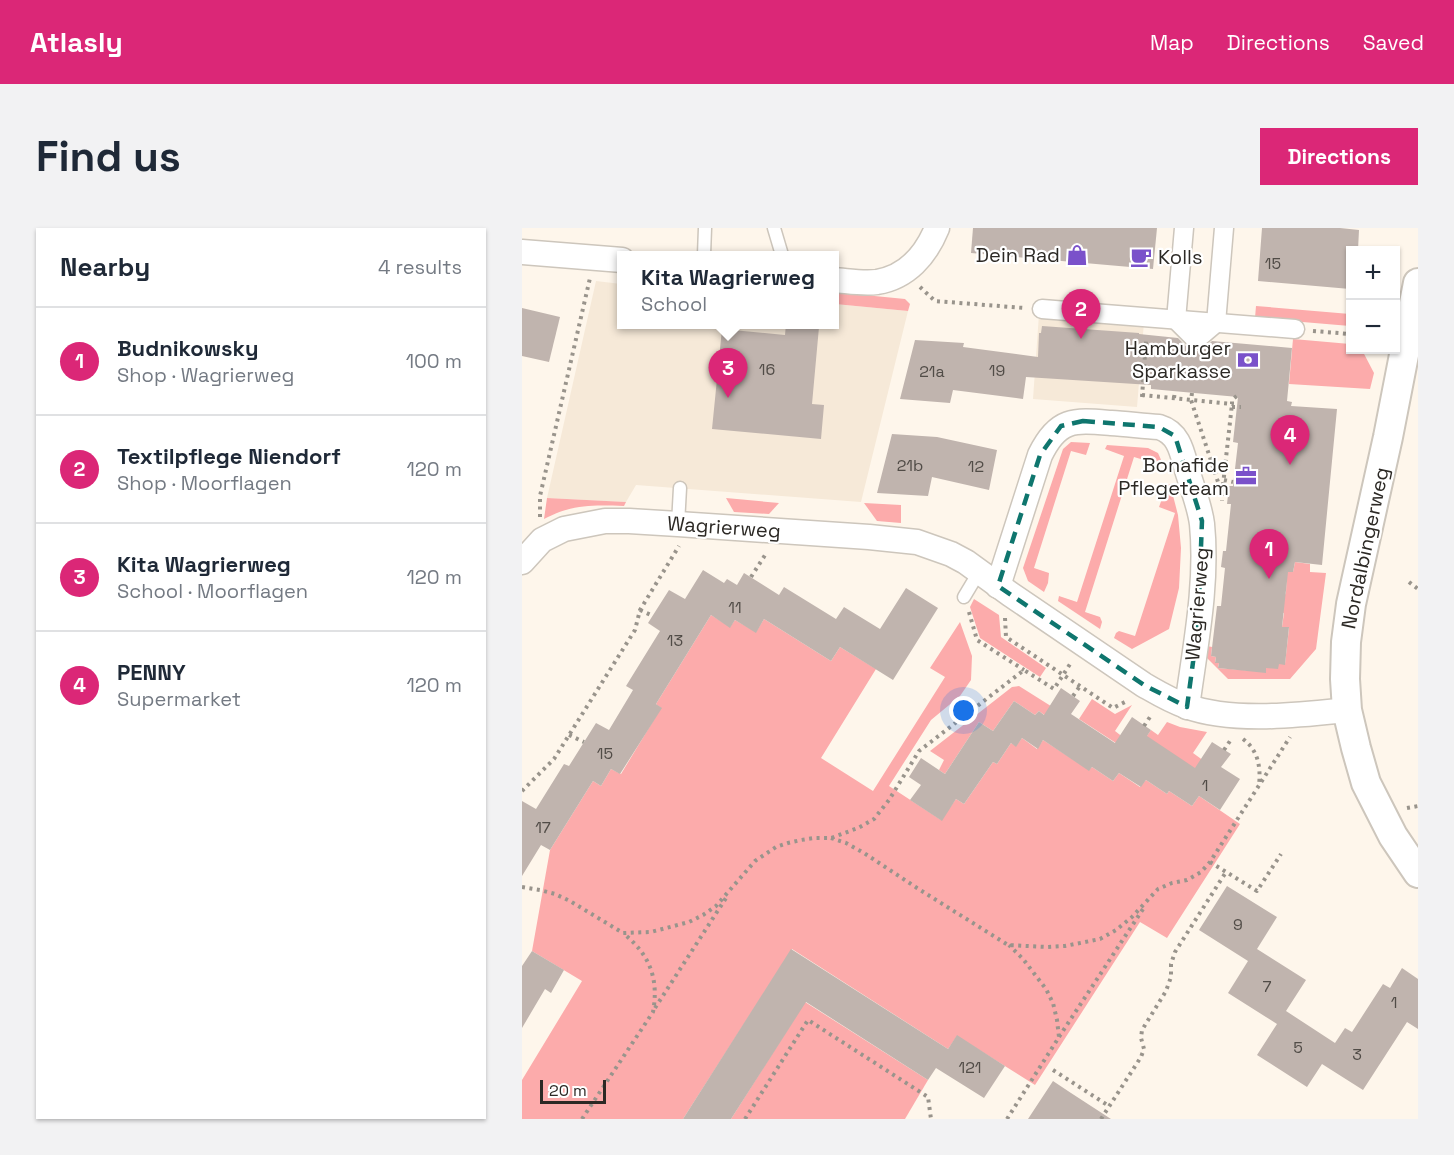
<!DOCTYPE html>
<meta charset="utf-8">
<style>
body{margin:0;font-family:"Space Grotesk",sans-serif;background:#f2f2f3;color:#1f2937}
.controls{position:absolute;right:18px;top:18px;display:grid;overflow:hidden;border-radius:0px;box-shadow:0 2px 4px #0004}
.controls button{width:54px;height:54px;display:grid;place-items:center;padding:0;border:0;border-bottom:2px solid #e0e1e3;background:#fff;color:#1f2937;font:30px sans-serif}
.scale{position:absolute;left:18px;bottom:15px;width:66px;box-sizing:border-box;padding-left:6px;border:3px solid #2c2925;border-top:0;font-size:16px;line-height:21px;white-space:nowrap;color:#2c2925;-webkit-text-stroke:4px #fff;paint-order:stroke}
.you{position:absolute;left:442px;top:483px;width:21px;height:21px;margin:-15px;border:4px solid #fff;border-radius:50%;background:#1a73e8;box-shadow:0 0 0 9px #1a73e833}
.badge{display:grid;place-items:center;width:39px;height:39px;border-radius:50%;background:#db2777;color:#fff;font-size:20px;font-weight:700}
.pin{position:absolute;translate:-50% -50px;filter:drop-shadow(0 2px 3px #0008)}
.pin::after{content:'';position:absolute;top:32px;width:21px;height:18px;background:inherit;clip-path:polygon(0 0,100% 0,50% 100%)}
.popup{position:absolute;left:95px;top:23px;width:222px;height:78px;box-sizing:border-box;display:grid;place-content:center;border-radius:0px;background:#fff;filter:drop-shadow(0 2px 4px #0005);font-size:20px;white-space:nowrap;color:#747a83}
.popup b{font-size:22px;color:#1f2937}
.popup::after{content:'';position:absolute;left:50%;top:100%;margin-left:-12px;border:12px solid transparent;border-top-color:#fff}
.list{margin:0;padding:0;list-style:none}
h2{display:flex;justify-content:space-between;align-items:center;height:78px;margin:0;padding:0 24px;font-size:26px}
h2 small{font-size:20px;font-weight:400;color:#747a83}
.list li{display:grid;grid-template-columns:39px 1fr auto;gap:18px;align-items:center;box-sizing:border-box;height:108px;padding:0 24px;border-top:2px solid #e0e1e3}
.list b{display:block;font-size:22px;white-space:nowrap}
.list p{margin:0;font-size:20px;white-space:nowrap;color:#747a83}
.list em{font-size:20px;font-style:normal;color:#747a83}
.map{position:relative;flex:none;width:896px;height:891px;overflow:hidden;border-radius:0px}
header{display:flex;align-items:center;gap:36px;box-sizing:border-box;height:84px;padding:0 30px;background:#db2777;color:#fff}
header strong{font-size:28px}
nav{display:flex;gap:33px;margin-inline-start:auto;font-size:21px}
.intro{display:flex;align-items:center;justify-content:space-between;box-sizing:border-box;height:144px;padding:0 36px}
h1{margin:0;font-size:42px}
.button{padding:15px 27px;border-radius:0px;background:#db2777;color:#fff;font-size:21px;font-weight:700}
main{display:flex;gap:36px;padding:0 36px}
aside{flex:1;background:#fff;border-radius:0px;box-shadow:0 2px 4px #0004}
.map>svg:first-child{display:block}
.built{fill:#f6e9d8}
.green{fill:#fcabab}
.building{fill:#c0b4ae}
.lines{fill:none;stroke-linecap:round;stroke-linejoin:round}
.service-casing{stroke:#cdc6bc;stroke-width:15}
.pedestrian-casing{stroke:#cdc6bc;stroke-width:21}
.minor-casing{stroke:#cdc6bc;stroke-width:27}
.tertiary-casing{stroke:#cdc6bc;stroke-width:32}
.path{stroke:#99948c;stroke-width:4;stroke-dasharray:3 4.5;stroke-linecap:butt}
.service{stroke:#fff;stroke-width:12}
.pedestrian{stroke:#fff;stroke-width:18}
.minor{stroke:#fff;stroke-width:24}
.tertiary{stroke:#fff;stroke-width:28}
.marked{fill:none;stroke:#0f766e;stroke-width:4.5;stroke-dasharray:12 8;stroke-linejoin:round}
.labels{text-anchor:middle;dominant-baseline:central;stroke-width:4.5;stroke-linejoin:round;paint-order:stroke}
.number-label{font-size:16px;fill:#514c47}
.poi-label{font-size:20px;fill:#2c2925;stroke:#fff;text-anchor:end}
.street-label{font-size:20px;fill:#2c2925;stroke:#fff}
</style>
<header>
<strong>Atlasly</strong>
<nav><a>Map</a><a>Directions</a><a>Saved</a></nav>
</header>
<div class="intro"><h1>Find us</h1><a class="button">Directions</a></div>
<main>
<aside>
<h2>Nearby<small>4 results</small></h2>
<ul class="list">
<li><span class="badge">1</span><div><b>Budnikowsky</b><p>Shop · Wagrierweg</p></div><em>100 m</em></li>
<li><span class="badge">2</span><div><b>Textilpflege Niendorf</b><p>Shop · Moorflagen</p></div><em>120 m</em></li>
<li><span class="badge">3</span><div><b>Kita Wagrierweg</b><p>School · Moorflagen</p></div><em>120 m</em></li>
<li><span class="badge">4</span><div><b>PENNY</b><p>Supermarket</p></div><em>120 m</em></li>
</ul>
</aside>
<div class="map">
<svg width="896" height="891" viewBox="0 0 896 891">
<rect width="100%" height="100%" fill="#fef6eb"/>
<g class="built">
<path d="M74 53 99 56 100 96H312L313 76 386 83 339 274 114 257 104 274 25 270Z"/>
<path d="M517 86 622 94 615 179 511 171Z"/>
</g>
<g class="green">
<path d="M312 64 383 71 388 76 386 83 313 76Z"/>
<path d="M734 78 828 86V98L733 90Z"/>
<path d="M771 111 828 116V122H840L852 145 848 161 767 156Z"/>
<path d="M549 214 568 215 564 227 549 223 512 340 527 345 526 355 522 364 506 353 501 340 541 221Z"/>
<path d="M585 217 626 220 636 225 640 234 635 236 612 229 563 384 578 389 580 394 578 401 536 373 537 368 555 374 602 228 583 221Z"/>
<path d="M648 256 656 287 659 320 657 360 647 401 610 421 592 410 594 405 597 403 613 408 653 285 637 279 645 257Z"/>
<path d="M25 270 104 274 102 278C70 277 51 276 22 291Z"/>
<path d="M204 270 257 275 247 286 212 284Z"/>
<path d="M342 275 379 277V295L355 293Z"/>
<path d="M773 334 788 336V344L804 345 794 421 768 451H706L684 429 685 418 690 419 689 428 694 429 693 434 697 435 696 440 744 444V440L757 436H763L767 400 760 399 762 385 757 384 764 364 765 343 771 344Z"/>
<path d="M452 371 477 387 479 409 524 440 518 449 458 410 448 379Z"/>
<path d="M189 387 208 399 213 392 234 404 242 391 309 433 318 419 354 441 299 530 351 563 423 449 408 440 438 394 450 428 449 452 438 468 409 492 367 558 419 592 434 571 442 576 471 534 475 536 489 515 494 518 500 510 515 521 521 512 567 542 570 539 591 553 597 545 618 559 624 552 645 566 647 563 670 578 677 568 718 596 645 710 618 694 513 857 435 808 426 821 270 721 161 891H0V852L60 753 10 723 28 622 71 553 79 558 89 541 99 546 139 480 134 476Z"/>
<path d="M497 458 532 480 525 489 517 483 513 487 492 473 471 503 457 494 423 546 417 542 422 532 408 523 490 459Z"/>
<path d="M570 471 593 486 610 477 593 503 602 510 597 517 557 491Z"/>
<path d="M645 494 658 499 685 504 671 525 682 533 676 542 620 515 629 502 636 507Z"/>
<path d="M283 774 406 852 383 891H209Z"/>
</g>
<g class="building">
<path d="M451 0H635L631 41 449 25Z"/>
<path d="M740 0H818L837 2 836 22H828V61L736 53Z"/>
<path d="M0 80 38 89 27 134 0 128Z"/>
<path d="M264 96 297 99 290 176 302 177 299 211 190 201 200 101 263 107Z"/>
<path d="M520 98 617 105V106L656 110 666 120 671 123H676L681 121 690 113 770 120 765 173 770 174 769 178 815 181 800 337 773 334 771 344H766L760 399H767L763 437 757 436 756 441 744 440V445L696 440 697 435H693L694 429 689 428 695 378H699L703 340 699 339 701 323H704L709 276H705L707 258H711L716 215 711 214 716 169 629 161V157L504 149 501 171 431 162 428 175 378 171 393 112 442 115 441 119 516 129 517 105H519Z"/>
<path d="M370 206 415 209 475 222 467 262 410 249 406 268 355 265Z"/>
<path d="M181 342 202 355 205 351 215 357 222 345 257 367 262 359 314 391 322 379 358 401 384 360 416 380 371 452 318 419 309 433 242 391 234 405 213 392 208 400 189 387 134 476 140 480 98 546 89 541 79 558 71 553 28 622 19 617 0 648V573L14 581 42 536 47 538 74 495 87 502 111 462 104 458 138 403 126 395 147 362 163 371Z"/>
<path d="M539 460 558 473 549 486 593 515 610 489 629 502 625 508 673 540 690 514 709 526 699 539 718 551 698 582 677 568 670 578 647 563 645 566 624 552 619 559 597 545 591 553 570 539 567 543 521 512 516 521 500 510 494 519 489 515 475 536 471 534 442 576 434 571 420 593 388 572 399 557 387 549 399 530 423 546 457 494 471 503 492 473 513 487 517 483 522 487Z"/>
<path d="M705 658 755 689 735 721 784 752 764 783 813 815 823 800 830 804 861 756 868 760 880 740 896 751V801L885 794 841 862 800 836 785 859 735 827 755 796 706 765 726 733 677 702Z"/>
<path d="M269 721 426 821 435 807 483 838 462 870 414 840 406 852 284 774 209 891H161Z"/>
<path d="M10 723 42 742 29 765 23 761 0 800V738Z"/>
<path d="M531 853 549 865 589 891H506Z"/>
</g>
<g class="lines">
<defs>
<g id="service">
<path d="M252 0 260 27"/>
<path d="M182 27 183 0"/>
<path d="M156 296 158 260"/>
<path d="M442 369 457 344"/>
</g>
<g id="pedestrian">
<path d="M662 0 654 92 674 112 694 95 702 0"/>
<path d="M520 81 773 101"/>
</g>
<g id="minor">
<path d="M0 24 100 32"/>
<path d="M312 52C326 53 341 56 355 54 385 49 404 27 415 0"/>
<path d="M0 334 20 312 42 301 83 293H107L156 296 347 309 395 314 429 326 444 334 488 366 622 457C636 465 649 473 664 478 711 495 776 487 825 482"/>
<path d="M476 358 518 227C536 190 552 192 589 195 605 196 621 198 637 199 657 205 660 224 665 242 670 259 678 279 680 296 686 356 673 419 665 479"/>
</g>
<path id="tertiary" d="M896 55 866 209 829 376 824 414 823 451 825 482 834 520 844 555 871 608 896 645"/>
</defs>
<use href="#service" class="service-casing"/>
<use href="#pedestrian" class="pedestrian-casing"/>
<use href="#minor" class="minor-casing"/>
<use href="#tertiary" class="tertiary-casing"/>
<g class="path">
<path d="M398 59 413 73 502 80"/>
<path d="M791 103 828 106"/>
<path d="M670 165 669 172 700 266V273"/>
<path d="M620 167 710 176V172L717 166"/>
<path d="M620 169 624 113"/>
<path d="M652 170 653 163"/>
<path d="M710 179H719"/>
<path d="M702 252 711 254"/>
<path d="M706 267 700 266 710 176"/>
<path d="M18 289V268L68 50"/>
<path d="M229 349 245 324"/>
<path d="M887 354 896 361"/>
<path d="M118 382 131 388"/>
<path d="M447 384 455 412 502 442"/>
<path d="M483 390 484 409 591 480 605 473"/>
<path d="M551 468 558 458"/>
<path d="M622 498 630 486"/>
<path d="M47 507 62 514"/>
<path d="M721 511C736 522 739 539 737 557"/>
<path d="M702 522 710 510"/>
<path d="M0 563 32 531 113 402 118 382 157 318"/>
<path d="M885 580 896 578"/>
<path d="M309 610 324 615 342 625 395 660 486 717 525 719 543 718 578 711 594 702 610 689 636 661 650 655 665 652 679 644 688 634 768 509"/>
<path d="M688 634 735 663 759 626"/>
<path d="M0 659 18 662 33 666 48 673 101 705 129 704 167 694 181 687 194 678 233 633 254 619 266 615 279 612 292 610H309L336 600 352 591 367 572 397 523 502 442 532 461 550 433"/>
<path d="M133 780 204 670"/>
<path d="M537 809 621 681"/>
<path d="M531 842 587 878"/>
<path d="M60 891 131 784C137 751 128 727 102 706"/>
<path d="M223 891 286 792 406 869 409 891"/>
<path d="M485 891 537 809 535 792 531 775 524 761 501 731 487 717"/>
<path d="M579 891 619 829 622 821 619 810 620 802 644 763 649 749V736L653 724 704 644"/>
</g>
<use href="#service" class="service"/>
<use href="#pedestrian" class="pedestrian"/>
<use href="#minor" class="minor"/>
<use href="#tertiary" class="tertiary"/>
</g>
<path class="marked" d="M561 193 637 199 653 208 680 293 676 397 665 479 622 457 476 358 518 227 539 198Z"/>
<defs>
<symbol id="shop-bare" viewBox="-9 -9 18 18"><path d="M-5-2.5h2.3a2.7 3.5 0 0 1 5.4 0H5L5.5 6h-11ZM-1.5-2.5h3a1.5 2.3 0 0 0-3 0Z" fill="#7a51ca" stroke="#fff" stroke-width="2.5" paint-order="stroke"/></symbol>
<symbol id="cafe-bare" viewBox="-9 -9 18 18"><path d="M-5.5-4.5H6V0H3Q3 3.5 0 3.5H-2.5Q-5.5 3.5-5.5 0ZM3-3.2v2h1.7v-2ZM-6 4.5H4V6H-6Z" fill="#7a51ca" stroke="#fff" stroke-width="2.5" paint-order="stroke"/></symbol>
<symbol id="bank-bare" viewBox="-9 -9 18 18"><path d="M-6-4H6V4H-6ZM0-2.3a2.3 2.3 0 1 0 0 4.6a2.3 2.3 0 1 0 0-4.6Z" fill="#7a51ca" stroke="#fff" stroke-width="2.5" paint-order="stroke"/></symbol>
<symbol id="office-bare" viewBox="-9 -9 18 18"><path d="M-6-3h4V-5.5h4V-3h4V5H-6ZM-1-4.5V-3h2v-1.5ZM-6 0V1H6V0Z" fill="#7a51ca" stroke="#fff" stroke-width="2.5" paint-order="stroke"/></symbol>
</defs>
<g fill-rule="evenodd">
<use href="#shop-bare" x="540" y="12" width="30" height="30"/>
<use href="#cafe-bare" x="604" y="14" width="30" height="30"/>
<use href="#bank-bare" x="711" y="117" width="30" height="30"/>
<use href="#office-bare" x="709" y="233" width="30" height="30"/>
</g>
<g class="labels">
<g class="number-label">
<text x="751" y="35">15</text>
<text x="245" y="141">16</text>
<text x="475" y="142">19</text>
<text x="410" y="143">21a</text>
<text x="388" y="237">21b</text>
<text x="454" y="238">12</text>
<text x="213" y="379">11</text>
<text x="153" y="412">13</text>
<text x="83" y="525">15</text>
<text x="683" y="557">1</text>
<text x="21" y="599">17</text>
<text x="716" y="696">9</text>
<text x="745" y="758">7</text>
<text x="872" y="774">1</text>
<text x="776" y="819">5</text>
<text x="835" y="826">3</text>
<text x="448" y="839">121</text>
</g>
<g class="poi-label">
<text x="538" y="27">Dein Rad</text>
<text x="636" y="29" text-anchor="start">Kolls</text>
<text x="709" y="120">Hamburger<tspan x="709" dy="23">Sparkasse</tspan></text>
<text x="707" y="237">Bonafide<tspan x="707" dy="23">Pflegeteam</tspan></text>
</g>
<g class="street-label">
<text transform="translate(202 299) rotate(4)">Wagrierweg</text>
<text transform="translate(843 320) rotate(-78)">Nordalbingerweg</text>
<text transform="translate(675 376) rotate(-85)">Wagrierweg</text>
</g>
</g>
</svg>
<div class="controls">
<button>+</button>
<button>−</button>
</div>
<div class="scale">20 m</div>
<div class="you"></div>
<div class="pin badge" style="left:747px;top:351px">1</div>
<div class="pin badge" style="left:559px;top:111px">2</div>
<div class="pin badge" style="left:206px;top:170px">3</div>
<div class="popup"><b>Kita Wagrierweg</b>School</div>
<div class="pin badge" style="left:768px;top:237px">4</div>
</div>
</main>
